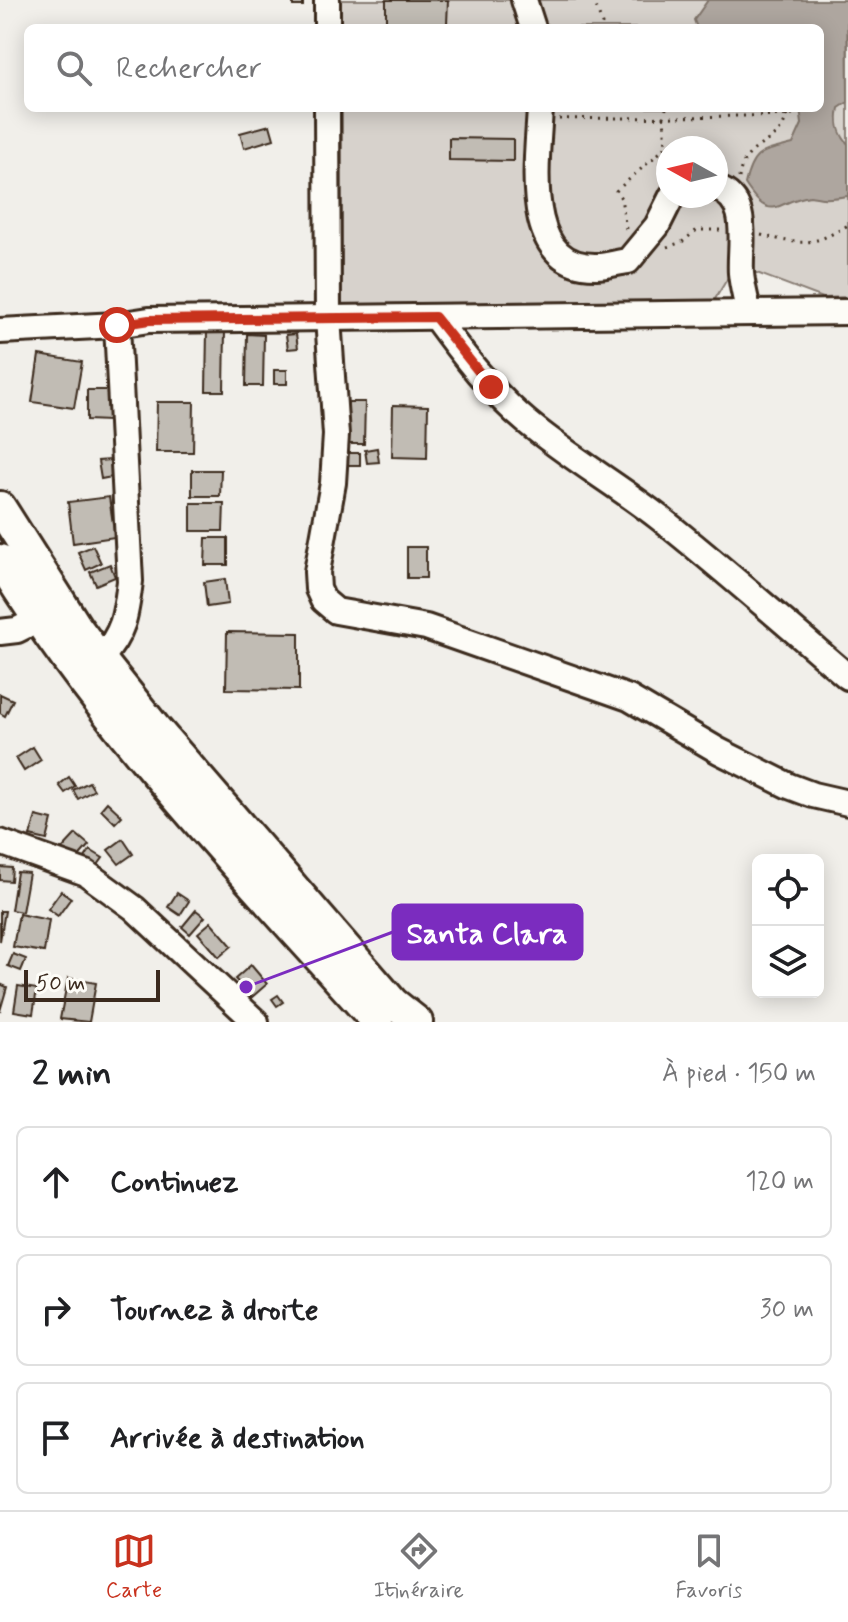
<!DOCTYPE html>
<html lang="fr">
<meta charset="utf-8">
<style>
body{margin:0;font-family:Mynerve,sans-serif;background:#f2f2f2;color:#202124}
.controls{position:absolute;right:24px;bottom:24px;display:grid;overflow:hidden;border-radius:12px;box-shadow:0 4px 20px #0003}
.controls button{width:72px;height:72px;display:grid;place-items:center;padding:0;border:0;border-bottom:2px solid #e0e0e0;background:#fff;color:#202124;font:40px sans-serif}
.compass{position:absolute;left:656px;top:136px;width:72px;height:72px;border-radius:50%;background:#fff;box-shadow:0 4px 20px #0003;rotate:278deg}
.scale{position:absolute;left:24px;bottom:20px;width:136px;box-sizing:border-box;padding-left:8px;border:4px solid #3b2a1e;border-top:0;font-size:22px;line-height:28px;white-space:nowrap;color:#3b2a1e;-webkit-text-stroke:6px #fdfcf7;paint-order:stroke}
.stop{position:absolute;width:24px;height:24px;margin:-18px;border:6px solid #c8321e;border-radius:50%;background:#fff}
.stop.end{background:#c8321e;border-color:#fff;box-shadow:0 2px 8px #0008}
.list{margin:0;padding:0;list-style:none}
h2{display:flex;justify-content:space-between;align-items:center;height:104px;margin:0;padding:0 32px;font-size:34px}
h2 small{font-size:26px;font-weight:400;color:#757577}
.list li{display:grid;grid-template-columns:52px 1fr auto;gap:24px;align-items:center;box-sizing:border-box;height:112px;margin:0 16px 16px;padding:0 16px;border:2px solid #e0e0e0;border-radius:12px}
.list b{display:block;font-size:30px;white-space:nowrap}
.list em{font-size:26px;font-style:normal;color:#757577}
.icon{flex:none;width:44px;height:44px;fill:none;stroke:currentColor;stroke-width:2;stroke-linecap:round;stroke-linejoin:round}
.map{position:relative;flex:none;width:848px;height:1022px;overflow:hidden}
.search{position:absolute;background:#fff;box-shadow:0 4px 20px #0003;left:24px;right:24px;top:24px;height:88px;display:flex;align-items:center;gap:20px;box-sizing:border-box;padding:0 28px;border-radius:12px;color:#757577;font-size:30px}
.sheet{height:488px;background:#fff}
nav{display:flex;justify-content:space-around;align-items:center;box-sizing:border-box;height:112px;border-top:2px solid #e0e0e0;background:#fff;font-size:22px;color:#757577}
nav a{display:grid;justify-items:center;gap:4px}
nav .on{color:#c8321e}
.map>svg:first-child{display:block}
.green{fill:#d7d2cc;stroke:#897e75;stroke-width:2;fill-rule:evenodd}
.water{fill:#aea69f;stroke:#80746b;stroke-width:2}
.building{fill:#c1bcb4;stroke:#3b2a1e;stroke-width:2}
.lines{fill:none;stroke-linecap:round;stroke-linejoin:round}
.minor-casing{stroke:#3b2a1e;stroke-width:30}
.major-casing{stroke:#3b2a1e;stroke-width:36}
.path{stroke:#3b2a1e;stroke-width:3;stroke-dasharray:2 6;stroke-linecap:butt}
.minor{stroke:#fdfcf7;stroke-width:24}
.major{stroke:#fdfcf7;stroke-width:30}
.route{stroke:#c8321e;stroke-width:10}
.leader{fill:none;stroke:#7b2cbf;stroke-width:3}
.callout-dot{fill:#7b2cbf;stroke:#fdfcf7;stroke-width:3}
.callout{fill:#7b2cbf;stroke:#7b2cbf;stroke-width:3}
.callout-label{font-size:30px;text-anchor:middle;font-weight:bold;fill:#fff}
</style>
<div class="map">
<svg width="848" height="1022" viewBox="0 0 848 1022">
<rect width="100%" height="100%" fill="#f1efea"/>
<filter id="ink" filterUnits="userSpaceOnUse"><feTurbulence type="fractalNoise" baseFrequency=".0125" numOctaves="2"/><feDisplacementMap in="SourceGraphic" scale="16" xChannelSelector="R" yChannelSelector="G"/><feConvolveMatrix kernelMatrix="1 2 1 2 8 2 1 2 1" color-interpolation-filters="sRGB"/></filter>
<g filter="url(#ink)">
<path class="green" d="M341 0H848V297L823 298 749 270 729 276 712 304 342 307V108H820V28H341ZM668 148H716V196H668Z"/>
<path class="water" d="M708 0H847L848 102 839 108C836 122 838 133 848 144V196C840 197 831 199 823 198 821 198 811 196 810 196 777 200 772 226 745 184 753 150 762 152 793 144L802 124 800 108H820V28H697L694 20Z"/>
<g class="building">
<rect x="293" y="0" width="10" height="6"/>
<path d="M386 0H448L447 24H386Z"/>
<path d="M270 125 274 139 244 148 240 133Z"/>
<path d="M449 138 513 139V161L449 160Z"/>
<path d="M207 330H225L224 391H206Z"/>
<path d="M247 334 264 335 263 386H246Z"/>
<path d="M296 334 298 348 288 349 286 335Z"/>
<path d="M39 355 82 362 74 408 32 402Z"/>
<rect x="274" y="370" width="13" height="14"/>
<path d="M87 390H109V421L87 420Z"/>
<path d="M157 402H194L193 452H156Z"/>
<path d="M348 402H365L364 444H347Z"/>
<path d="M393 405 428 406 427 458 392 457Z"/>
<path d="M377 448 379 462 367 463 365 450Z"/>
<rect x="347" y="453" width="13" height="12"/>
<path d="M110 460 112 477 101 479 98 461Z"/>
<path d="M192 470H221L220 496H192Z"/>
<path d="M109 497 115 537 73 543 68 502Z"/>
<path d="M191 503H224L223 531H191Z"/>
<path d="M206 538H228V565H205Z"/>
<path d="M93 546 101 563 86 570 78 552Z"/>
<rect x="407" y="547" width="19" height="31"/>
<path d="M110 564 115 577 96 585 90 572Z"/>
<path d="M225 579 228 604 207 607 204 582Z"/>
<path d="M227 632 299 633V690L226 689Z"/>
<path d="M0 694 13 700 5 716 0 713Z"/>
<path d="M33 747 41 760 24 771 16 758Z"/>
<path d="M69 777 75 786 65 793 59 785Z"/>
<path d="M89 782 94 790 78 799 73 790Z"/>
<path d="M107 802 122 816 115 823 101 809Z"/>
<path d="M36 816 52 820 47 840 30 836Z"/>
<path d="M76 834 89 845 74 862 61 850Z"/>
<path d="M123 839 133 854 119 864 108 850Z"/>
<path d="M90 850 103 858 93 872 81 864Z"/>
<path d="M0 867 12 868 11 881 0 880Z"/>
<path d="M17 872 29 873 22 912 11 910Z"/>
<path d="M61 891 71 898 58 916 48 909Z"/>
<path d="M177 893 189 901 180 915 168 907Z"/>
<path d="M196 910 205 917 190 934 182 927Z"/>
<path d="M0 911H5L0 941Z"/>
<path d="M19 914 49 920 44 952 13 947Z"/>
<path d="M211 922 232 946 219 957 198 933Z"/>
<path d="M13 954 26 959 21 971 8 966Z"/>
<path d="M251 965 267 984 252 997 235 979Z"/>
<path d="M68 978 96 983 89 1022 60 1019Z"/>
<path d="M0 984 7 987 0 1011Z"/>
<path d="M18 986 37 989 33 1014 14 1011Z"/>
<path d="M278 995 283 1002 277 1006 272 999Z"/>
</g>
<g class="lines">
<defs>
<g id="minor">
<path d="M327 0V28"/>
<path d="M524 0 533 28"/>
<path d="M327 108 328 318 336 435 333 483 317 572 318 589 323 600 336 611 426 627 629 698 719 751 789 786 813 795 848 803"/>
<path d="M540 108C538 158 519 268 597 266 607 266 618 262 628 261L657 226 672 196"/>
<path d="M716 188C752 200 739 245 741 273 742 286 746 299 748 311"/>
<path d="M435 317C462 354 492 393 527 422 570 458 618 485 661 519 725 570 786 624 848 677"/>
<path d="M0 331 117 325 149 320 848 312"/>
<path d="M0 632 17 630 37 620"/>
<path d="M100 659C124 633 126 615 130 581L117 325"/>
<path d="M0 842 86 873 134 908 256 1022"/>
</g>
<g id="major">
<path d="M0 507 77 628 100 659 155 728 393 1003 417 1022"/>
<path d="M0 560C102 727 247 876 377 1022"/>
</g>
</defs>
<use href="#minor" class="minor-casing"/>
<use href="#major" class="major-casing"/>
<g class="path">
<path d="M594 0 602 24 600 28"/>
<path d="M559 119 798 115"/>
<path d="M739 178C743 138 788 146 787 108"/>
<path d="M626 229 621 198 616 191 666 147 664 117 666 108"/>
<path d="M761 235C801 245 812 247 848 225"/>
<path d="M667 247 682 242 697 230H722"/>
</g>
<use href="#minor" class="minor"/>
<use href="#major" class="major"/>
</g>
</g>
<g class="lines" filter="url(#ink)">
<path class="route" d="M117 325 149 320 435 317 491 387"/>
</g>
<path class="leader" d="M246 987L393 932"/>
<circle class="callout-dot" cx="246" cy="987" r="8"/>
<rect class="callout" x="393" y="905" width="189" height="54" rx="8"/>
<g class="callout-label">
<text x="487" y="943">Santa Clara</text>
</g>
</svg>
<div class="controls">
<button><svg class="icon" aria-label="locate" viewBox="0 0 24 24"><circle cx="12" cy="12" r="6"/><path d="M12 2v4M12 18v4M2 12h4M18 12h4"/></svg></button>
<button><svg class="icon" aria-label="layers" viewBox="0 0 24 24"><path d="M12 4l9 5-9 5-9-5zM3 14l9 5 9-5"/></svg></button>
</div>
<svg class="compass" viewBox="-18 -18 36 36"><path d="M0-13l5 13h-10z" fill="#e53935"/><path d="M0 13l5-13h-10z" fill="#757577"/></svg>
<div class="scale">50 m</div>
<div class="stop" style="left:117px;top:325px"></div>
<div class="stop end" style="left:491px;top:387px"></div>
<div class="search"><svg class="icon" aria-label="search" viewBox="0 0 24 24"><circle cx="10" cy="10" r="6"/><path d="M15 15l6 6"/></svg>Rechercher</div>
</div>
<section class="sheet">
<h2>2 min<small>À pied · 150 m</small></h2>
<ul class="list">
<li><svg class="icon" aria-label="ahead" viewBox="0 0 24 24"><path d="M12 20V5M6 11l6-6 6 6"/></svg><div><b>Continuez</b></div><em>120 m</em></li>
<li><svg class="icon" aria-label="right" viewBox="0 0 24 24"><path d="M7 20v-9h11M14 6l5 5-5 5"/></svg><div><b>Tournez à droite</b></div><em>30 m</em></li>
<li><svg class="icon" aria-label="arrive" viewBox="0 0 24 24"><path d="M6 21V4h12l-3 4 3 4H6"/></svg><div><b>Arrivée à destination</b></div></li>
</ul>
</section>
<nav>
<a class="on"><svg class="icon" aria-label="map" viewBox="0 0 24 24"><path d="M3 6l6-2 6 2 6-2v14l-6 2-6-2-6 2zM9 4v14M15 6v14"/></svg>Carte</a>
<a><svg class="icon" aria-label="directions" viewBox="0 0 24 24"><path d="M12 3l9 9-9 9-9-9zM9 14v-3h6M13 9l2 2-2 2"/></svg>Itinéraire</a>
<a><svg class="icon" aria-label="saved" viewBox="0 0 24 24"><path d="M7 4h10v16l-5-4-5 4z"/></svg>Favoris</a>
</nav>
